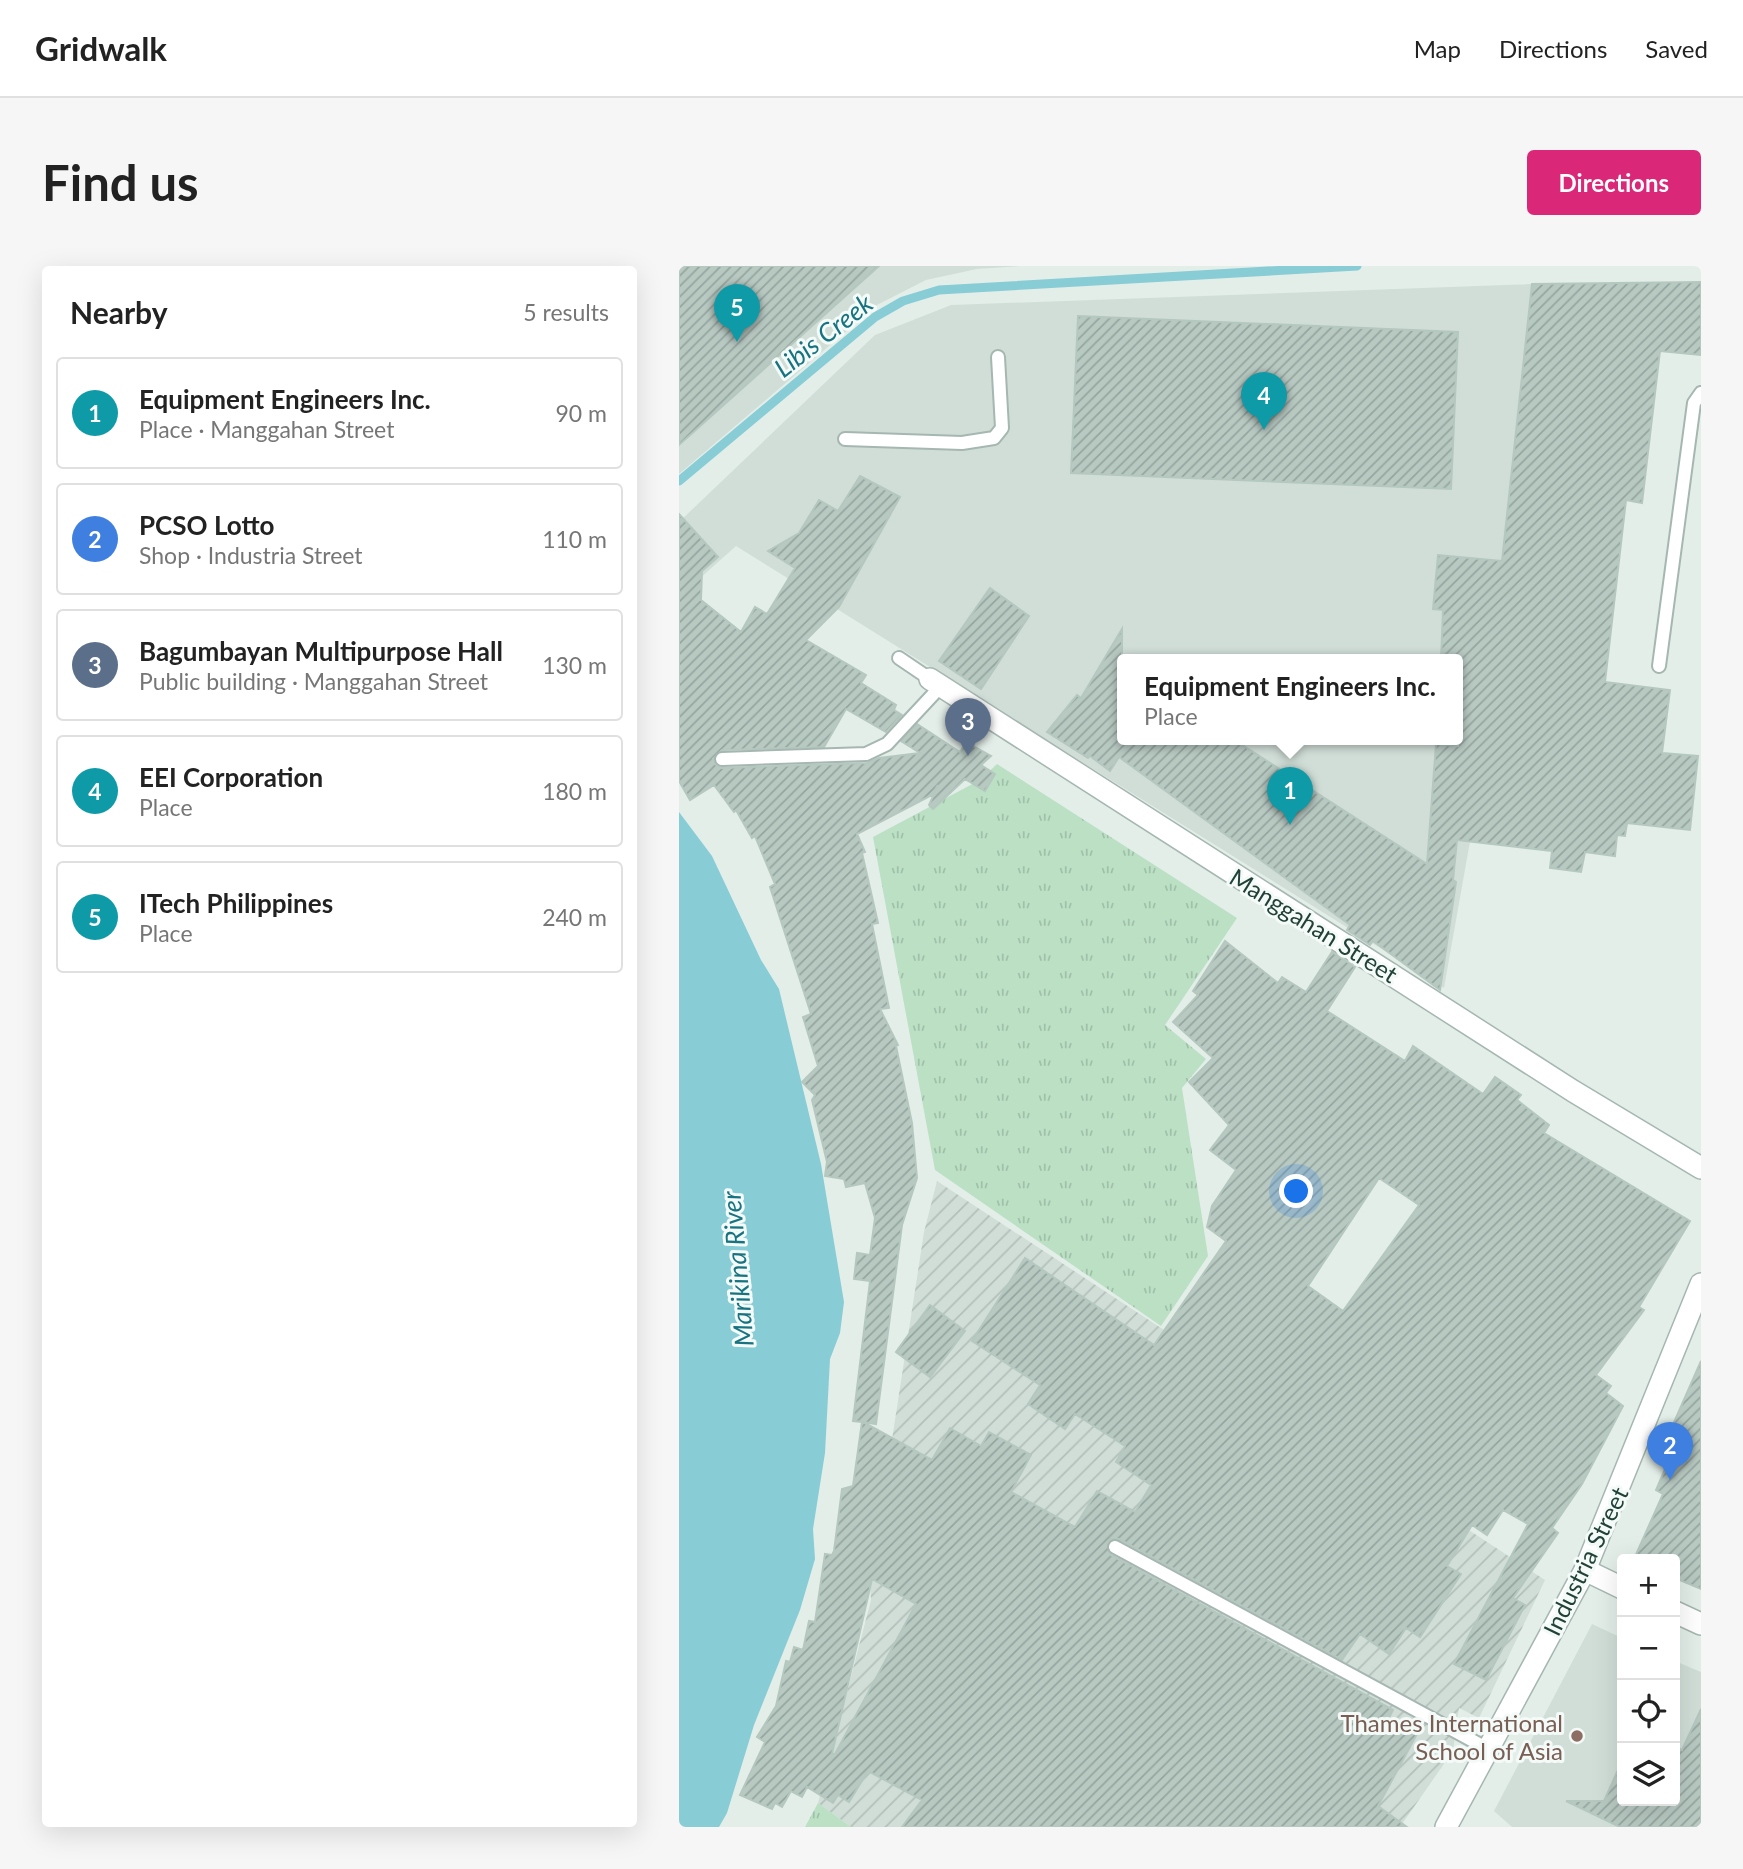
<!DOCTYPE html>
<meta charset="utf-8">
<style>
body{margin:0;font-family:Lato,sans-serif;background:#f6f6f6;color:#222}
.controls{position:absolute;right:21px;bottom:21px;display:grid;overflow:hidden;border-radius:7px;box-shadow:0 7px 28px #0002}
.controls button{width:63px;height:63px;display:grid;place-items:center;padding:0;border:0;border-bottom:2px solid #e0e0e0;background:#fff;color:#222;font:35px sans-serif}
.you{position:absolute;left:618px;top:926px;width:24px;height:24px;margin:-18px;border:5px solid #fff;border-radius:50%;background:#1a73e8;box-shadow:0 0 0 10px #1a73e833}
.badge{display:grid;place-items:center;width:46px;height:46px;border-radius:50%;background:#db2777;color:#fff;font-size:23px;font-weight:700}
.pin{position:absolute;translate:-50% -58px;filter:drop-shadow(0 2px 4px #0008)}
.pin::after{content:'';position:absolute;top:37px;width:24px;height:21px;background:inherit;clip-path:polygon(0 0,100% 0,50% 100%)}
.popup{position:absolute;left:438px;top:388px;width:346px;height:91px;box-sizing:border-box;display:grid;place-content:center;border-radius:7px;background:#fff;filter:drop-shadow(0 2px 5px #0005);font-size:23px;white-space:nowrap;color:#767676}
.popup b{font-size:26px;color:#222}
.popup::after{content:'';position:absolute;left:50%;top:100%;margin-left:-14px;border:14px solid transparent;border-top-color:#fff}
.list{margin:0;padding:0;list-style:none}
h2{display:flex;justify-content:space-between;align-items:center;height:91px;margin:0;padding:0 28px;font-size:30px}
h2 small{font-size:23px;font-weight:400;color:#767676}
.list li{display:grid;grid-template-columns:46px 1fr auto;gap:21px;align-items:center;box-sizing:border-box;height:112px;margin:0 14px 14px;padding:0 14px;border:2px solid #e0e0e0;border-radius:7px}
.list b{display:block;font-size:26px;white-space:nowrap}
.list p{margin:0;font-size:23px;white-space:nowrap;color:#767676}
.list em{font-size:23px;font-style:normal;color:#767676}
.icon{flex:none;width:38px;height:38px;fill:none;stroke:currentColor;stroke-width:2;stroke-linecap:round;stroke-linejoin:round}
.map{position:relative;flex:none;width:1022px;height:1561px;overflow:hidden;border-radius:7px}
header{display:flex;align-items:center;gap:42px;box-sizing:border-box;height:98px;padding:0 35px;background:#fff;border-bottom:2px solid #e0e0e0}
header strong{font-size:33px}
nav{display:flex;gap:38px;margin-inline-start:auto;font-size:24px}
.intro{display:flex;align-items:center;justify-content:space-between;box-sizing:border-box;height:168px;padding:0 42px}
h1{margin:0;font-size:49px}
.button{padding:18px 32px;border-radius:7px;background:#db2777;color:#fff;font-size:24px;font-weight:700}
main{display:flex;gap:42px;padding:0 42px}
aside{flex:1;background:#fff;border-radius:7px;box-shadow:0 7px 28px #0002}
.map>svg:first-child{display:block}
.built{fill:#d1ded8;fill-rule:evenodd}
.industrial{fill:url(#industrial-furrows)}
.grass{fill:url(#grass-tufts)}
.water{fill:#88ccd6}
.lines{fill:none;stroke-linecap:round;stroke-linejoin:round}
.stream{stroke:#88ccd6;stroke-width:9}
.building{fill:url(#building-hatch);stroke:#b5c8c0;stroke-width:2;fill-rule:evenodd}
.service-casing{stroke:#a5b7b0;stroke-width:16}
.minor-casing{stroke:#a5b7b0;stroke-width:24}
.tertiary-casing{stroke:#a5b7b0;stroke-width:24}
.service{stroke:#fff;stroke-width:12}
.minor{stroke:#fff;stroke-width:21}
.tertiary{stroke:#fff;stroke-width:21}
.education-dot{fill:#8d6e63;stroke:#f4faf7;stroke-width:2.5}
.labels{text-anchor:middle;dominant-baseline:central;stroke-width:6;stroke-linejoin:round;paint-order:stroke}
.street-label{font-size:24px;fill:#224138;stroke:#f4faf7}
.education-label{font-size:24px;fill:#785e54;stroke:#f4faf7;text-anchor:end}
.water-label{font-size:26px;font-style:italic;fill:#177381;stroke:#f4faf7}
</style>
<header>
<strong>Gridwalk</strong>
<nav><a>Map</a><a>Directions</a><a>Saved</a></nav>
</header>
<div class="intro"><h1>Find us</h1><a class="button">Directions</a></div>
<main>
<aside>
<h2>Nearby<small>5 results</small></h2>
<ul class="list">
<li><span class="badge" style="background:#0f9aa8">1</span><div><b>Equipment Engineers Inc.</b><p>Place · Manggahan Street</p></div><em>90 m</em></li>
<li><span class="badge" style="background:#3f7fe0">2</span><div><b>PCSO Lotto</b><p>Shop · Industria Street</p></div><em>110 m</em></li>
<li><span class="badge" style="background:#5c6f8a">3</span><div><b>Bagumbayan Multipurpose Hall</b><p>Public building · Manggahan Street</p></div><em>130 m</em></li>
<li><span class="badge" style="background:#0f9aa8">4</span><div><b>EEI Corporation</b><p>Place</p></div><em>180 m</em></li>
<li><span class="badge" style="background:#0f9aa8">5</span><div><b>ITech Philippines</b><p>Place</p></div><em>240 m</em></li>
</ul>
</aside>
<div class="map">
<svg width="1022" height="1561" viewBox="0 0 1022 1561">
<defs>
<pattern id="industrial-furrows" width="10" height="10" patternUnits="userSpaceOnUse" patternTransform="scale(1.75)"><rect width="10" height="10" fill="#d1ded8"/><path d="M-1 1l2-2M0 10L10 0M9 11l2-2" fill="none" stroke="#b3c0ba"/></pattern>
<pattern id="grass-tufts" width="24" height="20" patternUnits="userSpaceOnUse" patternTransform="scale(1.75)"><rect width="24" height="20" fill="#bbe0c4"/><path d="M3 7l-1-3M5 7V3M7 7l1-3M15 17l-1-3M17 17v-4M19 17l1-3" fill="none" stroke="#a0c1a9"/></pattern>
<pattern id="building-hatch" width="6" height="6" patternUnits="userSpaceOnUse" patternTransform="scale(1.75)"><rect width="6" height="6" fill="#b8c9c2"/><path d="M-1 1l2-2M0 6l6-6M5 7l2-2" fill="none" stroke="#95a59f"/></pattern>
</defs>
<rect width="100%" height="100%" fill="#e3eee9"/>
<g class="built">
<path d="M0 0H342L298 3 247 14 198 39 0 208Z"/>
<path d="M853 18 795 553 765 722 57 280 0 331V256L196 69 272 39ZM443 393H779V473H443Z"/>
<path d="M913 1358 943 1372V1535H996V1395L1022 1406V1561H833L815 1545Z"/>
</g>
<path class="industrial" d="M258 915 866 1314 800 1452 780 1442 774 1485 721 1561H172L139 1537 192 1334 191 1316 245 966Z"/>
<g class="grass">
<path d="M318 498 558 652 486 759 527 793 503 822 529 990 482 1060 256 904 194 571 301 514Z"/>
<path d="M139 1537 172 1561H126Z"/>
</g>
<path class="water" d="M0 546 33 590 82 694 100 723 142 898 165 1036 161 1067 151 1093 146 1187 134 1263 136 1293 121 1344 75 1459 48 1547 40 1561H0Z"/>
<g class="lines">
<path class="stream" d="M0 215 196 51 224 35 260 24 678 0"/>
</g>
<g class="building">
<path d="M0 0H200L0 179Z"/>
<path d="M1022 16V89L981 85 963 237 947 234 926 416 991 424 983 487 1019 490 1011 564 948 557 946 570 938 569 936 590 906 586 902 606 871 602 873 585 778 574 774 614 777 616 761 724 694 675 691 679 668 664 671 659 440 491 431 505 411 490 409 492 368 466 398 429 402 432 443 363V473H554L748 598 757 478 779 480V393H762L764 344 754 343 759 289 823 295 853 18Z"/>
<path d="M399 50 779 66 772 223 392 207Z"/>
<path d="M181 210 221 231 160 341 127 374 187 409 182 417 217 439 215 444 223 449 207 466 167 443 145 481 43 484 34 493 36 498 43 502 188 497 200 492 241 487 222 475 238 458 281 486 287 476 312 490 302 499 316 508 306 525 286 513 254 543 250 539 259 519 253 529 178 568 186 586 183 587 199 657 193 658 210 742 201 743 219 779 217 780 233 857 238 912 223 959 197 1158 184 1156 253 1194 271 1162 302 1180 310 1166 352 1189 332 1226 396 1261 418 1225 456 1246 472 1219 437 1196 446 1180 396 1148 386 1163 349 1138 361 1119 293 1075 346 992 475 1079 547 975 528 961 533 940 557 904 531 884 550 859 510 816 534 792 494 756 519 729 514 725 546 675 599 717 603 711 627 726 653 686 676 701 648 745 726 795 734 780 804 828 816 811 842 829 838 834 870 859 865 867 1011 955 960 1041 965 1044 917 1109 932 1120 927 1127 944 1140 903 1218 873 1262 879 1267 834 1332 846 1339 807 1414 775 1398 849 1258 824 1244 808 1269 793 1259 768 1300 782 1308 741 1371 727 1362 710 1388 681 1368 663 1394 440 1273H432L428 1277 432 1289 714 1444 710 1452 738 1468 699 1540 728 1561H223L243 1534 189 1505 170 1536 159 1529 154 1537 128 1521 123 1531 112 1525 103 1541 96 1537 93 1543 61 1529 86 1476 78 1471 97 1440 107 1395 111 1396 115 1381 124 1384 130 1355 136 1356 146 1288 153 1289 155 1285 163 1223 174 1220 183 1156 174 1155 191 1015 175 1013 178 987 191 989 196 952 186 917 167 921 165 913 146 910 148 896 133 834 136 829 123 816 139 800 124 751 132 748 91 621 96 618 76 570 73 572 57 544 55 546 35 519 11 534 0 515V248L39 291 23 305 22 334 62 366 76 341 88 348 116 302 89 285 120 267 140 234 159 245ZM700 912 740 939 664 1045 629 1020ZM193 1313 237 1338 156 1488H153Z"/>
<path d="M311 322 350 350 302 423 260 395Z"/>
<path d="M251 1039 286 1065 251 1111 217 1086Z"/>
<path d="M1022 1095V1323L996 1312V1293H955L984 1228 977 1224 1001 1168 992 1163Z"/>
<path d="M1022 1443V1561H941L887 1535H925L943 1495V1535H996V1480L1003 1484Z"/>
</g>
<g class="lines">
<defs>
<g id="service">
<path d="M166 173 283 177 315 172 323 162 319 91"/>
<path d="M220 392 251 413"/>
<path d="M980 400 1015 137 1022 127"/>
<path d="M43 493 187 488 208 478 262 420"/>
<path d="M436 1281 809 1483"/>
</g>
<g id="minor">
<path d="M251 413 894 825 1022 902"/>
<path d="M906 1304 943 1322"/>
<path d="M996 1346 1022 1358"/>
</g>
<path id="tertiary" d="M767 1561 906 1304 1022 1018"/>
</defs>
<use href="#service" class="service-casing"/>
<use href="#minor" class="minor-casing"/>
<use href="#tertiary" class="tertiary-casing"/>
<use href="#service" class="service"/>
<use href="#minor" class="minor"/>
<use href="#tertiary" class="tertiary"/>
</g>
<circle class="education-dot" cx="898" cy="1470" r="7"/>
<g class="labels">
<g class="street-label">
<text transform="translate(635 659) rotate(32)">Manggahan Street</text>
<text transform="translate(906 1295) rotate(-64)">Industria Street</text>
</g>
<g class="education-label">
<text x="884" y="1456">Thames International<tspan x="884" dy="28">School of Asia</tspan></text>
</g>
<g class="water-label">
<text transform="translate(144 69) rotate(-38)">Libis Creek</text>
<text transform="translate(58 1003) rotate(-95)">Marikina River</text>
</g>
</g>
</svg>
<div class="controls">
<button>+</button>
<button>−</button>
<button><svg class="icon" aria-label="locate" viewBox="0 0 24 24"><circle cx="12" cy="12" r="6"/><path d="M12 2v4M12 18v4M2 12h4M18 12h4"/></svg></button>
<button><svg class="icon" aria-label="layers" viewBox="0 0 24 24"><path d="M12 4l9 5-9 5-9-5zM3 14l9 5 9-5"/></svg></button>
</div>
<div class="you"></div>
<div class="pin badge" style="left:611px;top:559px;background:#0f9aa8">1</div>
<div class="popup"><b>Equipment Engineers Inc.</b>Place</div>
<div class="pin badge" style="left:991px;top:1214px;background:#3f7fe0">2</div>
<div class="pin badge" style="left:289px;top:490px;background:#5c6f8a">3</div>
<div class="pin badge" style="left:585px;top:164px;background:#0f9aa8">4</div>
<div class="pin badge" style="left:58px;top:76px;background:#0f9aa8">5</div>
</div>
</main>
